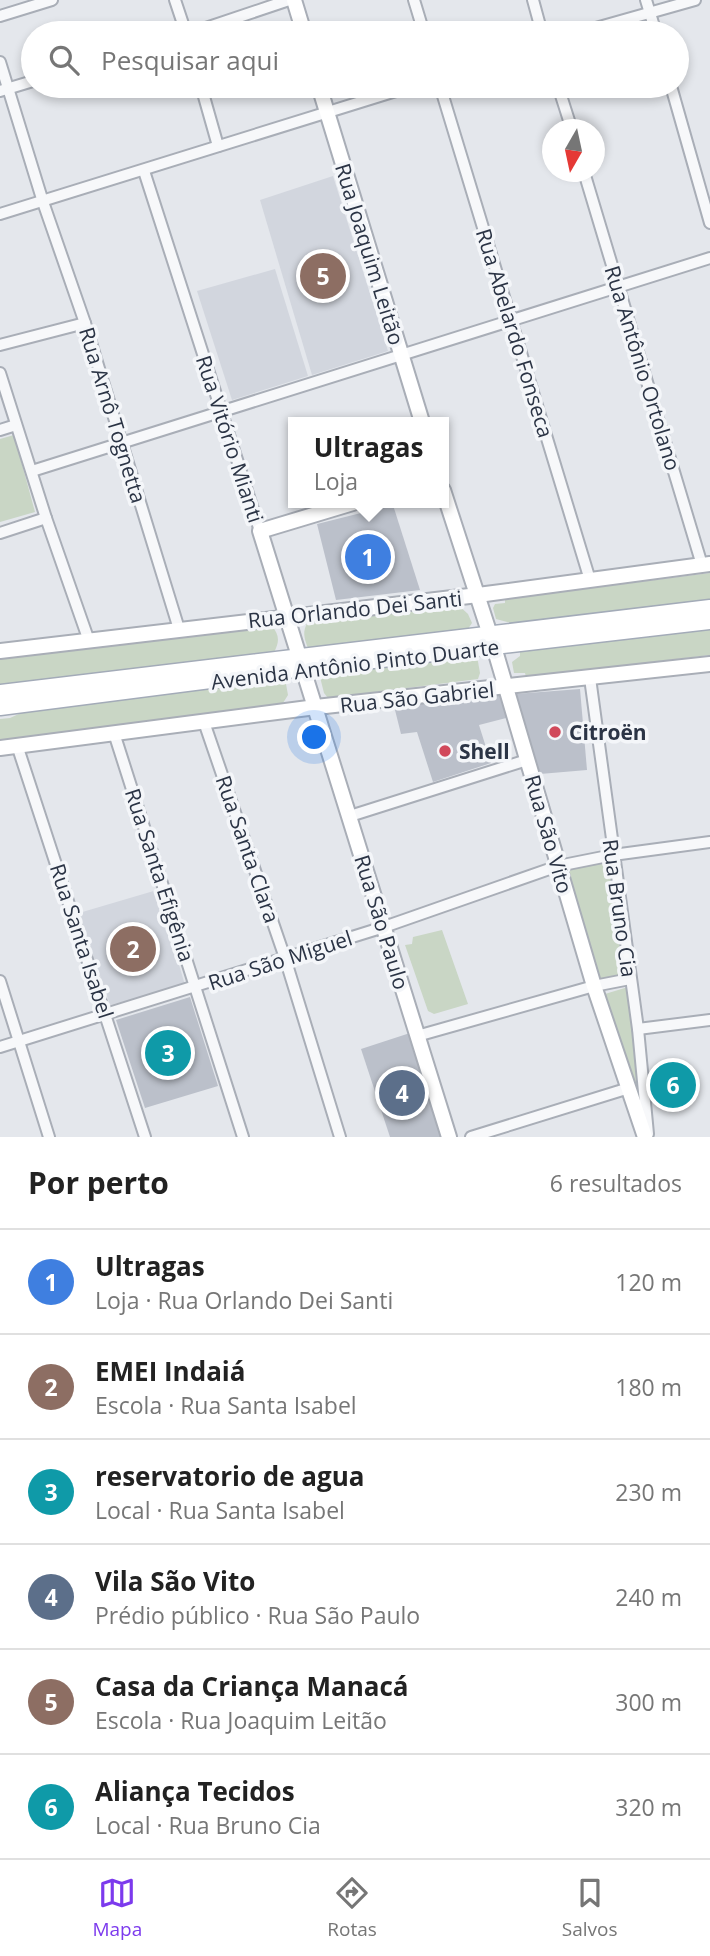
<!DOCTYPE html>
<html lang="pt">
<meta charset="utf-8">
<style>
body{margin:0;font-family:"Open Sans",sans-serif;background:#f2f2f2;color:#222}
.compass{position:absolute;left:542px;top:119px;width:63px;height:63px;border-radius:50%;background:#fff;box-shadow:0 4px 10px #0003;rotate:189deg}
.you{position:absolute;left:315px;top:738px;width:24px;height:24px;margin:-18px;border:5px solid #fff;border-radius:50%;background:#1a73e8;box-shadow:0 0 0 10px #1a73e833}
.badge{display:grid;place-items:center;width:46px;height:46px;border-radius:50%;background:#7c3aed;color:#fff;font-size:23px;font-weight:700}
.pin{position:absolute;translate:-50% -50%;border:4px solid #fff;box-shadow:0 2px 7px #0006}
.popup{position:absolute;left:288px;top:417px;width:161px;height:91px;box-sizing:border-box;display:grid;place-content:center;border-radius:0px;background:#fff;filter:drop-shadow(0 2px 5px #0005);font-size:23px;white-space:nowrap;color:#767676}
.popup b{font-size:26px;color:#222}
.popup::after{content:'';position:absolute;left:50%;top:100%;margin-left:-14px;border:14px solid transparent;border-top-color:#fff}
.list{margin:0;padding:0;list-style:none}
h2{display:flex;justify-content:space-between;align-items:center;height:91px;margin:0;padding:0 28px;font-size:30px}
h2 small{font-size:23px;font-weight:400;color:#767676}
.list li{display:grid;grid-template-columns:46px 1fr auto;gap:21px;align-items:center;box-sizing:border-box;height:105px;padding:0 28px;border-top:2px solid #e0e0e0}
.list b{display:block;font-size:26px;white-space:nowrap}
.list p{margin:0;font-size:23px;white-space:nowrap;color:#767676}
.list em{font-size:23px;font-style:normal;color:#767676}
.icon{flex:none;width:38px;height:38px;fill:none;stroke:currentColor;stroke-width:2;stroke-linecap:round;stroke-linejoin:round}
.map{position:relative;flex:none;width:710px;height:1137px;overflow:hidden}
.search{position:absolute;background:#fff;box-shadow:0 4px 10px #0003;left:21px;right:21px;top:21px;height:77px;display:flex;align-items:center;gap:18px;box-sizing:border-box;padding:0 24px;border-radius:38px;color:#767676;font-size:26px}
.sheet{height:721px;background:#fff}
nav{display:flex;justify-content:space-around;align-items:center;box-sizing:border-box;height:98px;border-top:2px solid #e0e0e0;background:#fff;font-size:19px;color:#767676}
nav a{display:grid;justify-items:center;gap:4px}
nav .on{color:#7c3aed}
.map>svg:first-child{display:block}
.built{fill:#d2d6de}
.green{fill:#c9d6c5}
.building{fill:#bbc0ca}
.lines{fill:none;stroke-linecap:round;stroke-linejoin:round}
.street-casing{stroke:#a9aeb7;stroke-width:14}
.secondary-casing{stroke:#a9aeb7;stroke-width:18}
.primary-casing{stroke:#a3abb8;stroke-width:19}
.street{stroke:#f7f8fa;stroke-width:10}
.secondary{stroke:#fff;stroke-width:14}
.primary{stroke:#fff;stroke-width:16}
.poi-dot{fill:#d1495b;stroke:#f4f6f9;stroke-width:2.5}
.labels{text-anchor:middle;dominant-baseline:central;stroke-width:7;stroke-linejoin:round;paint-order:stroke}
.street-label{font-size:21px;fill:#2b3445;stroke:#f4f6f9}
.poi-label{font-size:21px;font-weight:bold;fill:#2b3445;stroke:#f4f6f9;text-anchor:start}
</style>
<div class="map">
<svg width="710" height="1137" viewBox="0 0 710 1137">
<rect width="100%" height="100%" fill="#e4e7ec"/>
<g class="built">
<path d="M333 176 388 351 312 375 260 200Z"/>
<path d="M275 269 308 376 232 400 197 291Z"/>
<path d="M157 890 185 985 110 1005 79 913Z"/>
</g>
<g class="green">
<path d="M14 435 35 512 0 522V439Z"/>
<path d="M710 573V602L512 627 511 623 496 619 493 608 495 604 505 603V599Z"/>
<path d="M457 604 468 614 472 623 468 629 308 648C304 638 302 631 308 622Z"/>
<path d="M272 626C279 635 280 641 274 652L0 687V658Z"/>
<path d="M710 628V655L526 677 525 673H514L512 662 520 656V652Z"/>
<path d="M477 656 480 673 478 679 328 698 324 693 319 673Z"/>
<path d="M273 678 286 684 288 695 283 703 0 740V719L10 718 32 708Z"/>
<path d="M610 862 626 973 597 980 566 870Z"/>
<path d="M442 930 468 1004 434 1014 428 1011 405 945 412 944 413 937Z"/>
<path d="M628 987 646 1136 605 994Z"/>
</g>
<g class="building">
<path d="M393 505 420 590 336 600 317 524Z"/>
<path d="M580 689 587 770 540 774 515 694Z"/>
<path d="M501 691 510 717 479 725 491 763 433 782 417 732 401 734 394 706Z"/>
<path d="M190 997 218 1086 145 1108 116 1020Z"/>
<path d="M410 1033 443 1137H390L361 1049Z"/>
<path d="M695 1078 693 1088 696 1087V1091L654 1096 652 1082Z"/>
</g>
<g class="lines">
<defs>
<g id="street">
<path d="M175 0 186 33"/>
<path d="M414 0 424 33"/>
<path d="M533 0 542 33"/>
<path d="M646 0 656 33"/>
<path d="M0 16 52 0"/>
<path d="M191 33 289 0"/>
<path d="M578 33 695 0"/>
<path d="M0 62 43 202 85 323 179 629"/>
<path d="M201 86 218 146"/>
<path d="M440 86 590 580"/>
<path d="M558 86 572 130"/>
<path d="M671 86 710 223"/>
<path d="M0 91 33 81"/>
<path d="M144 171 260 531"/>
<path d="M584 172 702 565"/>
<path d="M0 214 412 86"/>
<path d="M0 345 85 323"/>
<path d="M0 373 46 518 89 641"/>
<path d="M0 430 16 425"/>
<path d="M32 471 710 258"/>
<path d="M0 533 46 518"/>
<path d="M590 678 638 1029 648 1134"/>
<path d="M204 722 285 958 340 1137"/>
<path d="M114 733 243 1137"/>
<path d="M17 745 145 1137"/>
<path d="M350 816 527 760"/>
<path d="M0 981 49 1137"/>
<path d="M638 1029 710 1020"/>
<path d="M417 1036 594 986 630 979"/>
<path d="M0 1047 384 927 558 866 613 855 710 842"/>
<path d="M471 1137 629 1088"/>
</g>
<g id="secondary">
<path d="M294 0 304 33"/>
<path d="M319 86 422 422"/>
<path d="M443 490 494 647 594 986 645 1137"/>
<path d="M353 503 260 531 449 1137"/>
<path d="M0 651 478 595 710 564"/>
<path d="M0 748 316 707 710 664"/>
</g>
<g id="primary">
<path d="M0 693 710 608"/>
<path d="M0 707 304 668 710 621"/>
</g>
</defs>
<use href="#street" class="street-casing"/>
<use href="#secondary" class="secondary-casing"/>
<use href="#primary" class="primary-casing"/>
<use href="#street" class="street"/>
<use href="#secondary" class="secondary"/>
<use href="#primary" class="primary"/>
</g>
<g class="poi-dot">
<circle cx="555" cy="732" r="7"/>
<circle cx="445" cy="751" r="7"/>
</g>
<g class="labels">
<g class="street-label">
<text transform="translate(370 254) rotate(73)">Rua Joaquim Leitão</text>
<text transform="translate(515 333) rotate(73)">Rua Abelardo Fonseca</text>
<text transform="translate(643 368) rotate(73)">Rua Antônio Ortolano</text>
<text transform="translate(113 415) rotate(73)">Rua Arnô Tognetta</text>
<text transform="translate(230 439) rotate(72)">Rua Vitório Mianti</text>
<text transform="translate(355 609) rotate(-6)">Rua Orlando Dei Santi</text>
<text transform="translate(355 664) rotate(-7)">Avenida Antônio Pinto Duarte</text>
<text transform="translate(417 697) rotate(-6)">Rua São Gabriel</text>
<text transform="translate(549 834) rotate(74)">Rua São Vito</text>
<text transform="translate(248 849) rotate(71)">Rua Santa Clara</text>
<text transform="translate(160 875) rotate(72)">Rua Santa Efigênia</text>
<text transform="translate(620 908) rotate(82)">Rua Bruno Cia</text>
<text transform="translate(382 922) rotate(73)">Rua São Paulo</text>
<text transform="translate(82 941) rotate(72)">Rua Santa Isabel</text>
<text transform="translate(280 960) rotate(-18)">Rua São Miguel</text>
</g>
<g class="poi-label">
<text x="569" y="732">Citroën</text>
<text x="459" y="751">Shell</text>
</g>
</g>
</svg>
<svg class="compass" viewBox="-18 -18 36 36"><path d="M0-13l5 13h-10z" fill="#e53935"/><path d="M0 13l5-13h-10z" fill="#767676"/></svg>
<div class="you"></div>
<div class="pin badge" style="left:368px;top:557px;background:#3f7fe0">1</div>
<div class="popup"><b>Ultragas</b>Loja</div>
<div class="pin badge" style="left:133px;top:949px;background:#8d6e63">2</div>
<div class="pin badge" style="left:168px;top:1053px;background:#0f9aa8">3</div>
<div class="pin badge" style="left:402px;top:1093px;background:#5c6f8a">4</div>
<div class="pin badge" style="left:323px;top:276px;background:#8d6e63">5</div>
<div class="pin badge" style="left:673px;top:1085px;background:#0f9aa8">6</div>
<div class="search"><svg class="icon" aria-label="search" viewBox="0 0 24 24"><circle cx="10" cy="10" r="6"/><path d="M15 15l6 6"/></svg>Pesquisar aqui</div>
</div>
<section class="sheet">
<h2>Por perto<small>6 resultados</small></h2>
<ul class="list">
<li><span class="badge" style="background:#3f7fe0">1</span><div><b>Ultragas</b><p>Loja · Rua Orlando Dei Santi</p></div><em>120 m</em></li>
<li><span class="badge" style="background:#8d6e63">2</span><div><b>EMEI Indaiá</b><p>Escola · Rua Santa Isabel</p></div><em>180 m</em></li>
<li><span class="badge" style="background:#0f9aa8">3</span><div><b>reservatorio de agua</b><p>Local · Rua Santa Isabel</p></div><em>230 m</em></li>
<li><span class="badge" style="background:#5c6f8a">4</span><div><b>Vila São Vito</b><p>Prédio público · Rua São Paulo</p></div><em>240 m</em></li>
<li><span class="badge" style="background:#8d6e63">5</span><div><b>Casa da Criança Manacá</b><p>Escola · Rua Joaquim Leitão</p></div><em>300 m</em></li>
<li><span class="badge" style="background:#0f9aa8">6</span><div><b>Aliança Tecidos</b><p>Local · Rua Bruno Cia</p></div><em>320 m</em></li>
</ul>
</section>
<nav>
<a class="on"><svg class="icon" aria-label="map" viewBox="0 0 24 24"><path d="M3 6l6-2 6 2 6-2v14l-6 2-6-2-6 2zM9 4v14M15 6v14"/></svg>Mapa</a>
<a><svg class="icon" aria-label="directions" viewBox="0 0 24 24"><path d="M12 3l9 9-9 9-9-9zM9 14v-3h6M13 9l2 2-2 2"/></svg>Rotas</a>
<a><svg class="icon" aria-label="saved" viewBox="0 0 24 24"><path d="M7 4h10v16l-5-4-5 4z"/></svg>Salvos</a>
</nav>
